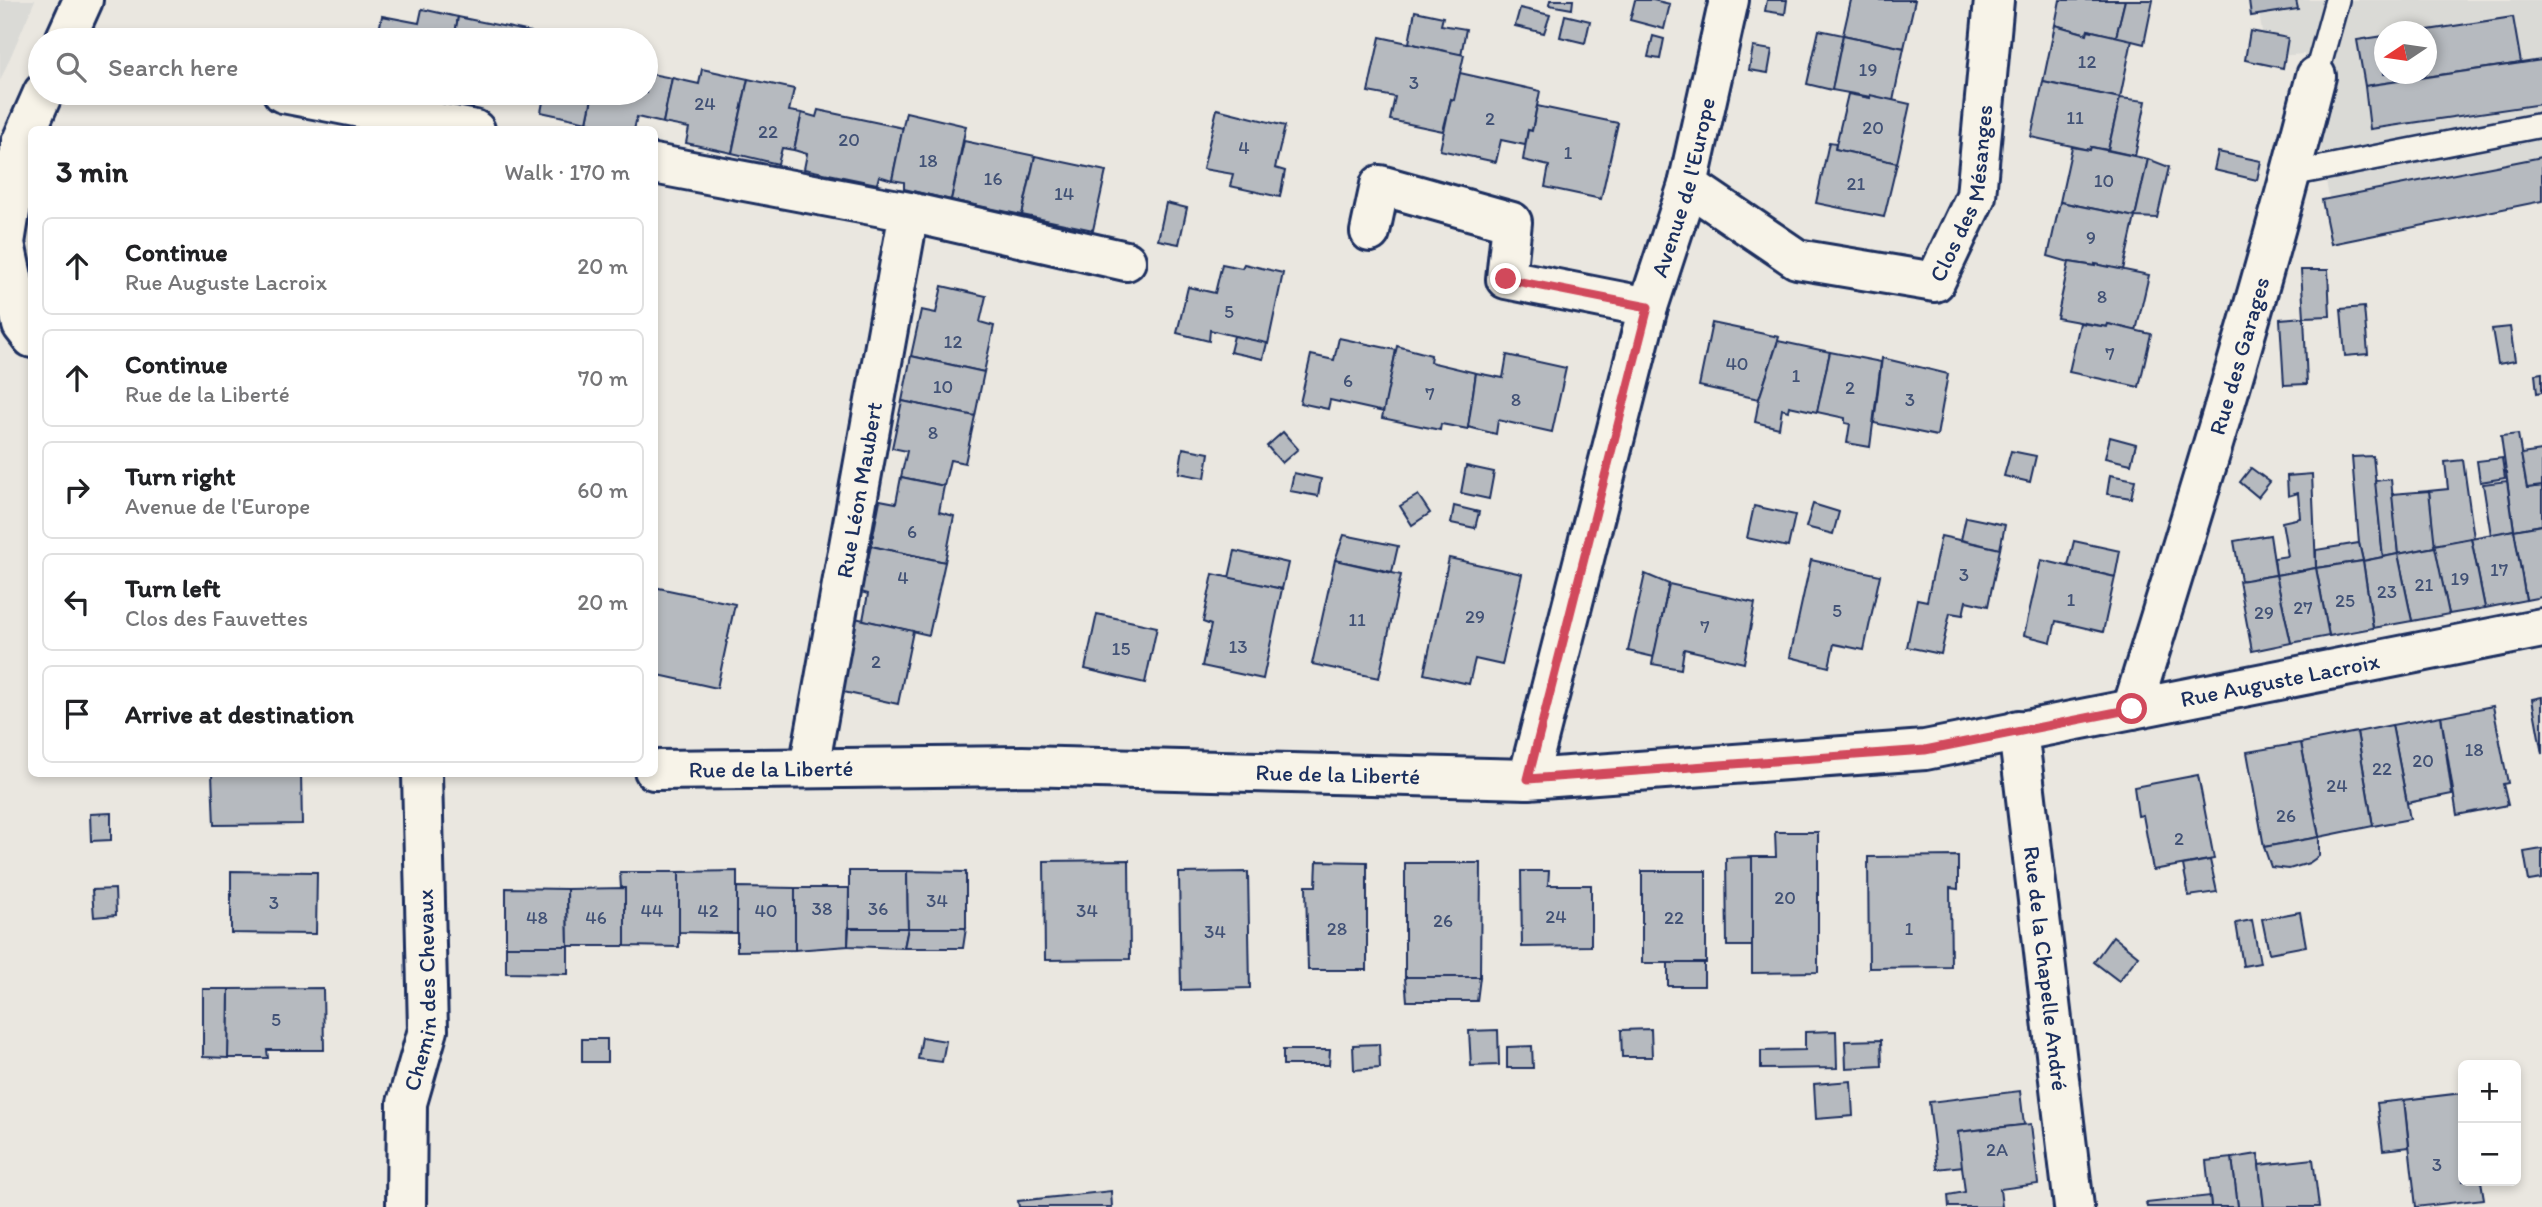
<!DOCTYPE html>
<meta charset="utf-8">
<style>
body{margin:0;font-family:Itim,sans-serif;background:#f6f6f6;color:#202124}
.controls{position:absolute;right:21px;bottom:21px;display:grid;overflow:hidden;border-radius:10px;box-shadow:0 4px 10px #0003}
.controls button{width:63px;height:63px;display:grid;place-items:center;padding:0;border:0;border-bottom:2px solid #e0e0e0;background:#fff;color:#202124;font:35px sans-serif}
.compass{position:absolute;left:2374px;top:21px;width:63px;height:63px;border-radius:50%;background:#fff;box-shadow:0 4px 10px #0003;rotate:257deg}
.stop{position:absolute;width:21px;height:21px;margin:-16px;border:5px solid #d1495b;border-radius:50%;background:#fff}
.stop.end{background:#d1495b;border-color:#fff;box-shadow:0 2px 7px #0008}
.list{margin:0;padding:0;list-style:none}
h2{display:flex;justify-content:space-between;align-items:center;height:91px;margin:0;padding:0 28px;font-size:30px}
h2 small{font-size:23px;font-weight:400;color:#757577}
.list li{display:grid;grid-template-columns:46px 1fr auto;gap:21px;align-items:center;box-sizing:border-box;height:98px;margin:0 14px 14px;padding:0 14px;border:2px solid #e0e0e0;border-radius:10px}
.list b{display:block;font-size:26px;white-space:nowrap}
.list p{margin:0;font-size:23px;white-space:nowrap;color:#757577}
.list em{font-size:23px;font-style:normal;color:#757577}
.icon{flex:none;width:38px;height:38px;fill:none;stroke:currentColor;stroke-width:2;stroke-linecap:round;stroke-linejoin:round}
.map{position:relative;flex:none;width:2542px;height:1207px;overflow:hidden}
.search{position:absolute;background:#fff;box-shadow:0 4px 10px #0003;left:28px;top:28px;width:630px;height:77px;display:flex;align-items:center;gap:18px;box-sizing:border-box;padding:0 24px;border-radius:38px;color:#757577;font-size:26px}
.panel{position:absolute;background:#fff;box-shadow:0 4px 10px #0003;left:28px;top:126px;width:630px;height:651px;border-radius:10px}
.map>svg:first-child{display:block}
.built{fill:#dadad6;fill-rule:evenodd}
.building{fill:#b6babf;stroke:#1b2f5e;stroke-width:2}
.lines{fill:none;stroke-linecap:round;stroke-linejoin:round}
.service-casing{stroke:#1b2f5e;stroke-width:28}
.minor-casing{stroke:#1b2f5e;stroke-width:44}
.service{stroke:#f7f3e8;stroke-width:23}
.minor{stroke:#f7f3e8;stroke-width:38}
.route{stroke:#d1495b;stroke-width:9}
.labels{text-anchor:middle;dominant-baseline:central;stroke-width:6;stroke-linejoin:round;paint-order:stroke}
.number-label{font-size:19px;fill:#425276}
.street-label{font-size:23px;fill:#1b2f5e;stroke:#f7f3e8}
</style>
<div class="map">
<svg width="2542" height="1207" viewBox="0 0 2542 1207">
<rect width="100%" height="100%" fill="#eae7e0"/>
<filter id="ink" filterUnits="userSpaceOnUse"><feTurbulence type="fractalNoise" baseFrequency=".0143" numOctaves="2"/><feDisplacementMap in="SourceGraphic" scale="14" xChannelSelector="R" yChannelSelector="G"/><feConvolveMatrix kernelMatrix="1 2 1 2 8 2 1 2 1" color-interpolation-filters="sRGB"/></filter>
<g filter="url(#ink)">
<g class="built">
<path d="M0 0H35L0 81Z"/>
<path d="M2257 0H2542V198L2336 238 2304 54 2266 57ZM2384 32H2426V74H2384Z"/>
</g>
<g class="building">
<path d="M1550 0H1573L1572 9 1549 5Z"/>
<path d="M1635 0H1653L1670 4 1664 29 1630 20Z"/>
<path d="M1767 0H1787L1785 14 1765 11Z"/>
<path d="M1851 0H1915L1904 48 1843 35Z"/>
<path d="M2060 0H2125L2116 37 2088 30 2087 34 2055 25Z"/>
<path d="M2125 0H2153L2144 44 2116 37Z"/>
<path d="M2249 0H2296L2298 9 2251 16Z"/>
<path d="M1520 8 1550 15 1544 33 1515 26Z"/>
<path d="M422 9 458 17 454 40H377L382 16 419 23Z"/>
<path d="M1415 11 1443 17 1441 25 1466 29 1461 55 1409 43Z"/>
<path d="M1565 15 1590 21 1585 43 1560 37Z"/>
<path d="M458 17 531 32 529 40H454Z"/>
<path d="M2513 17 2521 63 2365 86 2357 40 2384 36V74H2426V32H2415Z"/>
<path d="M2055 25 2087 34 2088 30 2132 40 2120 98 2043 82Z"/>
<path d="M1819 30 1843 35 1832 90 1807 84Z"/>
<path d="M2250 31 2288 38 2283 68 2245 60Z"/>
<path d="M1843 35 1904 48 1893 101 1832 90Z"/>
<path d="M1653 36 1664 39 1660 59 1648 57Z"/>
<path d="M1380 37 1464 55 1454 100 1451 99 1443 131 1390 120 1395 97 1368 92Z"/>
<path d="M1753 47 1772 50 1768 73 1749 70Z"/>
<path d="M646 57 649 58 646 73 672 78 663 123 637 117 634 130H623L587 122 593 93H646Z"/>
<path d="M2542 60V104L2370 129 2365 86Z"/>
<path d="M702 69 748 79 732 153 686 143 689 128 663 123 672 78 699 84Z"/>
<path d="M1460 73 1540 91 1532 131 1528 130 1525 145 1501 140 1496 162 1440 150 1451 99 1454 100Z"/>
<path d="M748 79 794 89 789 111 802 113 794 150 782 148 778 164 732 153Z"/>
<path d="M2043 82 2120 98 2108 150 2091 147 2090 150 2031 137Z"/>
<path d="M451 93H490L489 101Z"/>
<path d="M522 93H593L587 122 541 112 544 97Z"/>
<path d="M1848 94 1870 98V95L1910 104 1897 163 1835 149Z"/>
<path d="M2120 98 2146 101 2135 156 2108 150Z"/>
<path d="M1537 106 1618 123 1601 199 1545 187 1549 166 1523 160 1528 130 1532 131Z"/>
<path d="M1217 109 1285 126 1275 168 1285 171 1280 197 1230 186 1233 174 1203 169Z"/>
<path d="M818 110 903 128 892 180 879 176 877 184 804 169 807 154 794 150 802 113 816 117Z"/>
<path d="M906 112 966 126 951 200 904 189V182L892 180Z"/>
<path d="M964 141 1035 156 1022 215 951 200Z"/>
<path d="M1829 142 1836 143 1835 149 1897 163 1884 217 1816 203Z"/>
<path d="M2072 147 2090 150 2091 147 2148 159 2135 217 2060 202Z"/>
<path d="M2218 152 2261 161 2257 180 2214 170Z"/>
<path d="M1035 156 1106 171 1093 230 1022 215Z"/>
<path d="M2542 157V201L2331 244 2322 200Z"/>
<path d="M2148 159 2169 167 2157 218 2135 217Z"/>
<path d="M2060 202 2135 217 2123 270 2095 264V266L2069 262 2048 256Z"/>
<path d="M1166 203 1187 208 1179 244 1158 240Z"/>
<path d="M2069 262 2095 266V264L2149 275 2136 331 2108 324 2107 327 2057 318Z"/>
<path d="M1222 264 1242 268 1244 264 1283 273 1268 344 1210 330 1209 341 1177 333 1188 287 1215 293Z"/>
<path d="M2301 270H2328L2330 316 2304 317Z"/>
<path d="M942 286 986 296 980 322 994 326 984 372 911 356 921 310 936 313Z"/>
<path d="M2364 307 2368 354 2345 356 2341 309Z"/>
<path d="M2304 317 2307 384 2284 385 2280 319Z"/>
<path d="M1712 323 1779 337 1759 399 1699 386Z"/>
<path d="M2080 323 2107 327 2108 324 2151 334 2139 387 2069 372Z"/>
<path d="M2510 327 2515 361 2498 364 2492 329Z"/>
<path d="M1234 336 1267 343 1263 359 1230 352Z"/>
<path d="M1339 338 1396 350 1384 412 1330 400 1328 409 1300 403 1311 355 1334 360Z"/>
<path d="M1778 341 1830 352 1817 412 1789 406 1788 411 1782 409 1779 428 1755 422 1759 399Z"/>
<path d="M1397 346 1431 355 1430 362 1476 373 1468 429 1441 424 1440 430 1382 418Z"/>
<path d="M1830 352 1881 362 1870 447 1847 443 1850 424 1845 423V418L1817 412Z"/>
<path d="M1507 355 1566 368 1552 432 1498 420 1496 434 1468 427 1476 373 1503 378Z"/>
<path d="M911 356 984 372 975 416 902 401Z"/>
<path d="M1882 358 1948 374 1937 436 1874 423Z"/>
<path d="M2542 373V392L2537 393 2535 374Z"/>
<path d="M902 401 975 416 965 463 950 460 944 486 901 477 907 451 892 448Z"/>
<path d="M1283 432 1298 449 1282 463 1267 446Z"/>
<path d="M2518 434 2527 488 2542 486V525L2514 530 2501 436Z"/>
<path d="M2110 437 2136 444 2131 464 2105 458Z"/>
<path d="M1183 448 1209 453 1205 478 1179 473Z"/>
<path d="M2011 451 2036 456 2030 482 2004 476Z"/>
<path d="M2542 451V486L2527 488 2521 454Z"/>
<path d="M2373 456 2383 557 2363 561 2359 543 2352 457Z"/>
<path d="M2502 458 2505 478 2480 482 2477 461Z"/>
<path d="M2463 460 2474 538 2434 545 2429 491 2448 489 2445 462Z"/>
<path d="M1466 466 1494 472 1489 499 1461 493Z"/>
<path d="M2251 468 2270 482 2258 497 2240 482Z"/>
<path d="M1294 473 1321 479 1318 496 1290 491Z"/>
<path d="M2312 474 2316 568 2276 575 2274 558 2288 556 2282 522 2300 518 2298 493 2288 496 2287 476Z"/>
<path d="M2110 475 2135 480 2131 498 2107 494Z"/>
<path d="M901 477 944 486 939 512 954 516 945 562 871 546 880 500 896 503Z"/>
<path d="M2391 479 2398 554 2383 557 2375 481Z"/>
<path d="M2507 481 2514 530 2491 535 2483 484Z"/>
<path d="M2429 491 2435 547 2398 554 2392 494Z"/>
<path d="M1418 495 1430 513 1412 525 1400 506Z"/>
<path d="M1813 504 1839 512 1833 534 1806 527Z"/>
<path d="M1454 506 1479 512 1475 528 1451 523Z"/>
<path d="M1754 506 1795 515 1788 547 1747 538Z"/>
<path d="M1966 517 2005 525 2000 549 1961 540Z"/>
<path d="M2542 525V597L2526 600 2514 530Z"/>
<path d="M2514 530 2526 600 2485 608 2471 538Z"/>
<path d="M1344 535 1398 546 1392 572 1335 560Z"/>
<path d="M2270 535 2276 575 2241 581 2234 541Z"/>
<path d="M1941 536 2000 549 1988 606 1966 601 1963 615 1950 613 1941 654 1907 647 1917 599 1927 601Z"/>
<path d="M2471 538 2485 608 2449 614 2434 545Z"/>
<path d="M2074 541 2120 551 2115 577 2068 566Z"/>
<path d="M2359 543 2363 561 2316 568V550Z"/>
<path d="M871 546 945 562 929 635 863 620 868 594 861 592Z"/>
<path d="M2435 547 2449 614 2412 621 2398 554Z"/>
<path d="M1235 551 1288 563 1282 589 1229 578Z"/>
<path d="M2398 554 2412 621 2373 628 2363 561Z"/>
<path d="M1449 558 1522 574 1502 665 1475 659 1469 684 1424 674Z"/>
<path d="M1335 560 1401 575 1379 678 1312 664Z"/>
<path d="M1811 560 1880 575 1864 650 1834 644 1829 667 1790 657Z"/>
<path d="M2041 560 2115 577 2103 632 2056 621 2051 642 2024 635Z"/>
<path d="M2363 561 2373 628 2329 636 2316 568Z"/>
<path d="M2316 568 2329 636 2291 643 2276 575Z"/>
<path d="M1213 574 1282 589 1263 679 1202 666 1211 625 1203 622Z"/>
<path d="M1645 574 1669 584 1654 657 1628 651Z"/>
<path d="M2276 575 2291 643 2252 651 2239 581Z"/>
<path d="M1669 584 1755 603 1744 663 1684 649 1681 669 1652 664Z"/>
<path d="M654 587 735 604 717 688 654 674Z"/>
<path d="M1097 614 1157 627 1145 683 1085 669Z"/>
<path d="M855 618 913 631 898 704 839 691Z"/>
<path d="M2542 697V754L2532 699Z"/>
<path d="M2493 706 2508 783 2503 784 2508 805 2457 815 2441 716Z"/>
<path d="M2441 716 2452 794 2407 803 2392 725Z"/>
<path d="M2392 725 2410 819 2373 826 2357 732Z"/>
<path d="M2357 732 2373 826 2319 837 2301 743Z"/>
<path d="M2301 743 2319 837 2264 847 2247 752Z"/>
<path d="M212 774H301L302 824 214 825Z"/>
<path d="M2198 775 2214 859 2153 870 2143 815 2138 816 2134 787Z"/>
<path d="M111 813V840L91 841 90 814Z"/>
<path d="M1775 832H1818V972L1752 973V857H1776Z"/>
<path d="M2319 837V856L2309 863 2289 869 2271 867 2264 847Z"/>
<path d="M2542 849V879L2529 881 2524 852Z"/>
<path d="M1958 856V889L1950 888 1951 967 1869 968 1868 857Z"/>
<path d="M1752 857V946H1727L1726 858Z"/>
<path d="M1129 860 1130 959 1045 960 1044 861Z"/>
<path d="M2210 860 2217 892 2189 896 2183 865Z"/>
<path d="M1317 861 1367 862V970H1308L1306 886H1316Z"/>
<path d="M1405 863H1481L1480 977H1405Z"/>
<path d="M231 871 317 872 316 934 231 933Z"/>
<path d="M737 871V933L678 932 679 872Z"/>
<path d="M849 871H907L908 928H849Z"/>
<path d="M907 871 966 872V928H908Z"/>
<path d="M1521 871H1549L1548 885H1591V946L1522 947Z"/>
<rect x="1642" y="871" width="64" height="92"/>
<path d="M620 872H679V947L625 946V888H621Z"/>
<path d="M1248 872 1250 988 1181 990 1179 873Z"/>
<path d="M737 887 795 888V950L737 951Z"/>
<path d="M506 888 567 889 568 946H506Z"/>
<path d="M625 888V946H568L567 889Z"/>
<path d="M795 888H849L848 946 795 950Z"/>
<path d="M115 889 116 915 94 917 92 890Z"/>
<path d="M2300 912 2306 946 2269 953 2262 919Z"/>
<path d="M2252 920 2260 963 2243 966 2236 923Z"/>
<path d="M849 928H908L904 948 848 946Z"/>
<path d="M908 928H966L963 948H904Z"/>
<path d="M2113 936 2138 956 2119 981 2094 962Z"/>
<path d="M506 946H568V974L506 973Z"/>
<rect x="1668" y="963" width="36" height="23"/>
<path d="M1405 977H1480L1477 1001H1407Z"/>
<path d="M323 988 324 1050H267L268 1058H228L229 989Z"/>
<path d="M203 989H229L228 1058 203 1057Z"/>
<path d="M1651 1029 1652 1057H1622L1621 1030Z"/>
<path d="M1498 1030 1499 1065 1471 1066 1469 1031Z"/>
<path d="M1836 1031 1837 1068 1761 1069V1051L1805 1050V1032Z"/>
<path d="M922 1037 946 1041 942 1062 918 1059Z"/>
<rect x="582" y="1039" width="25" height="23"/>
<path d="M1881 1040 1882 1066 1846 1068 1845 1041Z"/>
<path d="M1379 1044 1380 1068 1354 1070 1353 1045Z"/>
<path d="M1532 1046 1533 1068H1507V1047Z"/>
<path d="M1283 1050H1330L1329 1065H1283Z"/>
<path d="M1851 1081 1853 1116 1816 1119 1814 1084Z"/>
<path d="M2020 1091 2024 1125 1958 1132 1963 1166 1937 1169 1929 1102Z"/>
<path d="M2463 1093V1181H2481L2484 1199 2416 1207 2404 1100Z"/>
<path d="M2404 1100 2409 1147 2383 1150 2377 1103Z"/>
<path d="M2031 1124 2038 1184 2000 1189 2002 1207H1949L1948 1195 1965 1192 1958 1132Z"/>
<path d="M2258 1154 2264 1207H2238L2232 1158Z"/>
<path d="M2232 1158 2238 1207H2211L2206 1161Z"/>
<path d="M2313 1159 2319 1207H2264L2259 1165Z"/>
<path d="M1111 1191 1112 1207H1019L1018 1201Z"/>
<path d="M2210 1196 2211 1207H2147L2146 1203Z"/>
</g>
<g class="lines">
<defs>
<g id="service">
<path d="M2316 76 2337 0"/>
<path d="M2291 174 2542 125"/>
</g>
<g id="minor">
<path d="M65 40 83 0"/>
<path d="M283 93 475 130"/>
<path d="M654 164 909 212 809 768"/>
<path id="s1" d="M1688 185 1797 259 1935 282 1976 196 1994 0"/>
<path d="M909 212 1126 261"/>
<path d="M1370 232 1380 185 1512 222 1506 279 1648 307"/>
<path d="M32 338 22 325 5 243 21 143 43 93"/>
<path id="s2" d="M2132 709C2197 499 2262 289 2316 76"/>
<path id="s3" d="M2018 730 2074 1207"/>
<path id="s4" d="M654 770 1022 766 1528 779 1925 750 2542 628"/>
<path id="s5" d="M1528 779 1648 307 1688 185 1729 0"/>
<path id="s6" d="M406 1207 407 1103 428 1030 422 774"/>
</g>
</defs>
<use href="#service" class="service-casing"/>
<use href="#minor" class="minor-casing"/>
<use href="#service" class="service"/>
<use href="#minor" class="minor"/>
</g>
</g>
<g class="lines" filter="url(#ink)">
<path class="route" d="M1506 279 1648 307 1528 779 1925 750 2132 709"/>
</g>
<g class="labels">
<g class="number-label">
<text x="2087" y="61">12</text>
<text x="1868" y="69">19</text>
<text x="1414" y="82">3</text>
<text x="705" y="103">24</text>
<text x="2075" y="117">11</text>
<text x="1490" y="118">2</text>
<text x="1873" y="127">20</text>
<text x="768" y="131">22</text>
<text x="849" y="139">20</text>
<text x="1244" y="147">4</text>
<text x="1568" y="152">1</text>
<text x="928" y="160">18</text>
<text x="993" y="178">16</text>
<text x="2104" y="180">10</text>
<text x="1856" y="183">21</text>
<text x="1064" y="193">14</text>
<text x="2091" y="237">9</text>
<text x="2102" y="296">8</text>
<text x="1229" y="311">5</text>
<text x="953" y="341">12</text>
<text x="2110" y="353">7</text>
<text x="1737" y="363">40</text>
<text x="1796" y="375">1</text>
<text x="1348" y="380">6</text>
<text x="943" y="386">10</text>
<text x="1850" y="387">2</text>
<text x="1430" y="393">7</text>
<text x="1516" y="399">8</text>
<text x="1910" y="399">3</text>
<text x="933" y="432">8</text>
<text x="912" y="531">6</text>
<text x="2499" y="569">17</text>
<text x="1964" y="574">3</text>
<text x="903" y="577">4</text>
<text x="2460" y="578">19</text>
<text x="2424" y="584">21</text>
<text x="2387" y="591">23</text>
<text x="2071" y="599">1</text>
<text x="2345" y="600">25</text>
<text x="2303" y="607">27</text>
<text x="1837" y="610">5</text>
<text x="2264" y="612">29</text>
<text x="1475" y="616">29</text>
<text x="1357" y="619">11</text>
<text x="1705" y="626">7</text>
<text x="1238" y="646">13</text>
<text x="1121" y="648">15</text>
<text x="876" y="661">2</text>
<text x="2474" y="749">18</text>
<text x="2423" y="760">20</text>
<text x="2382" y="768">22</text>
<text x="2337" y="785">24</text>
<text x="2286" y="815">26</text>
<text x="2179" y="838">2</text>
<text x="1785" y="897">20</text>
<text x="937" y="900">34</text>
<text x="274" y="902">3</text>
<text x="822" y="908">38</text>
<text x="878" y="908">36</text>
<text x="652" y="910">44</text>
<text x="708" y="910">42</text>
<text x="766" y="910">40</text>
<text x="1087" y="910">34</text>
<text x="1556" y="916">24</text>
<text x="537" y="917">48</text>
<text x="596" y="917">46</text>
<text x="1674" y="917">22</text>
<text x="1443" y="920">26</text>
<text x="1337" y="928">28</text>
<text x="1909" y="928">1</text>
<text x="1215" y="931">34</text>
<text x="276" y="1019">5</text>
<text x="1997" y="1149">2A</text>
<text x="2437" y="1164">3</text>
</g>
<g class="street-label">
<text stroke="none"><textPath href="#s5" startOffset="612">Avenue de l'Europe</textPath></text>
<text stroke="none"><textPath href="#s1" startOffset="366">Clos des Mésanges</textPath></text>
<text stroke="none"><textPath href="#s2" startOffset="369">Rue des Garages</textPath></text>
<text transform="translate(859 490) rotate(-80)">Rue Léon Maubert</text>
<text stroke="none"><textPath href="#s4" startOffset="1634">Rue Auguste Lacroix</textPath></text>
<text stroke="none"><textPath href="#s4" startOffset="117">Rue de la Liberté</textPath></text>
<text stroke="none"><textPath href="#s4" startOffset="684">Rue de la Liberté</textPath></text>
<text stroke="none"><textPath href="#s3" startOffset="240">Rue de la Chapelle André</textPath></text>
<text stroke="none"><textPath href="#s6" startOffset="219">Chemin des Chevaux</textPath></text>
</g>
</g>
</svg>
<div class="controls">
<button>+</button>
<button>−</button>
</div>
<svg class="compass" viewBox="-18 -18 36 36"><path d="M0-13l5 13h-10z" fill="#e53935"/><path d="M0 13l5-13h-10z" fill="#757577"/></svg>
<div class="stop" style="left:2132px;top:709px"></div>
<div class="stop end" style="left:1506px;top:279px"></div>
<div class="search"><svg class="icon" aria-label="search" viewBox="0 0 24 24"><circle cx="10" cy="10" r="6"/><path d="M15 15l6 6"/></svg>Search here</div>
<section class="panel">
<h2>3 min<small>Walk · 170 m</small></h2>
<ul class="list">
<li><svg class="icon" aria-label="ahead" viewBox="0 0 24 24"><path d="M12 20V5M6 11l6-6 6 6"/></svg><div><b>Continue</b><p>Rue Auguste Lacroix</p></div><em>20 m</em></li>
<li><svg class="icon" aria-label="ahead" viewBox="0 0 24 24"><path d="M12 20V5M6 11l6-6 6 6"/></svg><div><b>Continue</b><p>Rue de la Liberté</p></div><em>70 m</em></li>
<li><svg class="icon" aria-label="right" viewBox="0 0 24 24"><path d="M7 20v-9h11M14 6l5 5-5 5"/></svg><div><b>Turn right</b><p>Avenue de l'Europe</p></div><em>60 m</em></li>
<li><svg class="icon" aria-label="left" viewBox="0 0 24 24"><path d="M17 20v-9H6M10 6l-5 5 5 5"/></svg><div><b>Turn left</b><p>Clos des Fauvettes</p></div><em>20 m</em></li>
<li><svg class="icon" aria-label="arrive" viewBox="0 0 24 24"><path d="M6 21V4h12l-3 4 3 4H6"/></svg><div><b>Arrive at destination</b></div></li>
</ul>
</section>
</div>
